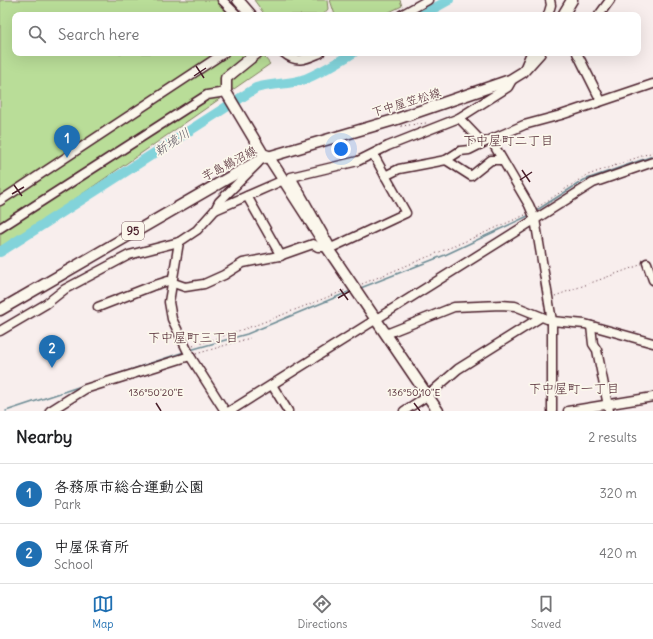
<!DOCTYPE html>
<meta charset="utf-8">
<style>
body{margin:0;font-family:Delius,"Klee One",sans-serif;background:#f6f6f6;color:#202124}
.you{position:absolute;left:341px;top:149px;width:14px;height:14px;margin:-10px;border:3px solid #fff;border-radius:50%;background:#1a73e8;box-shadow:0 0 0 6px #1a73e833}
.badge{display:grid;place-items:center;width:26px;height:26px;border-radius:50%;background:#1f6fb2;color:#fff;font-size:13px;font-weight:700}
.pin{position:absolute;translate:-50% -33px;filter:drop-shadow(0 1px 2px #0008)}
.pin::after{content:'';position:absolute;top:21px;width:14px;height:12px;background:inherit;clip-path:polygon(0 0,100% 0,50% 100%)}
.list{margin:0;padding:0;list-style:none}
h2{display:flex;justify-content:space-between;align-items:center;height:52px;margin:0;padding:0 16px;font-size:17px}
h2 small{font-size:13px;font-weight:400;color:#757577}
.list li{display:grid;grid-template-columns:26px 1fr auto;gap:12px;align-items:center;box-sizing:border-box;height:60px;padding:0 16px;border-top:1px solid #e0e0e0}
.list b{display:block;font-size:15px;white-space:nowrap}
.list p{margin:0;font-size:13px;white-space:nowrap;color:#757577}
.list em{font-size:13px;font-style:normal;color:#757577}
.icon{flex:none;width:22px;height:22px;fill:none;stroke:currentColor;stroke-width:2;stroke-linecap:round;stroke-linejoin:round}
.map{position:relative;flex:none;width:653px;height:411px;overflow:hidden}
.search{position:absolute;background:#fff;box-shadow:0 4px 16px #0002;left:12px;right:12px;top:12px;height:44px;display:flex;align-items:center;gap:10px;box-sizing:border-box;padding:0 14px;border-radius:8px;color:#757577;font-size:15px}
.sheet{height:172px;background:#fff}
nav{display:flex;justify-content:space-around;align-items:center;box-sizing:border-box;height:56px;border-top:1px solid #e0e0e0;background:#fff;font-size:11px;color:#757577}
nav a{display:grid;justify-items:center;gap:2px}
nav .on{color:#1f6fb2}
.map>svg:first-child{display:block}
.green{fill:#b9dd98;stroke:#827e62}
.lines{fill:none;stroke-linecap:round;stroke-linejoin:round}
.stream{stroke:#6c8b94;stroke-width:1.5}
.river{stroke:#82d3da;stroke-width:10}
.minor-casing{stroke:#4a1f2b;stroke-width:11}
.major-casing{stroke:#4a1f2b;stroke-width:13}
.path{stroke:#4a1f2b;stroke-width:1;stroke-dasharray:1 3;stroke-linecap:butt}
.minor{stroke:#fbf7ec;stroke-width:8}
.major{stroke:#fbf7ec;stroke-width:10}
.ticks{fill:none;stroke:#4a1f2b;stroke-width:1.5}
.labels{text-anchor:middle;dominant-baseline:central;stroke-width:3.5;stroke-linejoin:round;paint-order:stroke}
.shield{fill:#fbf7ec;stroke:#7f6065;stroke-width:1}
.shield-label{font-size:11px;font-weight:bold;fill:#4a1f2b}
.street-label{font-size:12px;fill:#4a1f2b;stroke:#fbf7ec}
.neighbourhood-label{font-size:13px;fill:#4a1f2b;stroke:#fbf7ec}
.water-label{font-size:13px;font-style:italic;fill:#5b5560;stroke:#fbf7ec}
.ticks-label{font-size:10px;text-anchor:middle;fill:#4a1f2b;stroke:#fbf7ec;stroke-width:3.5;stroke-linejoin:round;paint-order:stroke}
</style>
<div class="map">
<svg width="653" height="411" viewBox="0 0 653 411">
<rect width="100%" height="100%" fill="#f8eeed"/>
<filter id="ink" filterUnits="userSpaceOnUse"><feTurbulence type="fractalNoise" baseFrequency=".025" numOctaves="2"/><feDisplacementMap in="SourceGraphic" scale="8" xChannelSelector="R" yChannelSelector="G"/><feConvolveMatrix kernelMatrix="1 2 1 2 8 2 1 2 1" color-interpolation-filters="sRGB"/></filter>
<g filter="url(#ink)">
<g class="green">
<path d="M0 0H224L234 15H15V53H261L270 64 0 251Z"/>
<path d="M254 0H327L328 9 323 15H265Z"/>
<path d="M330 0H400L402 6 383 15H335Z"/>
</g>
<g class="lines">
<g class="stream">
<path d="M534 212 584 180 653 156"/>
<path d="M358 289 445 255 530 215"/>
<path d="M190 350 247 334 351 291"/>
<path d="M6 411 184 352"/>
</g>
<g class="river">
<path d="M422 15 449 0"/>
<path d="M0 252 256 88C272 83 289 85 305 79 322 72 338 62 353 53"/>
</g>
<defs>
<g id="minor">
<path d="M222 0 237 15"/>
<path d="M401 15 428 0"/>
<path d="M548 15 551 5 550 0"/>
<path d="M599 15 610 0"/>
<path d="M284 53C297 64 306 59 320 53"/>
<path d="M577 53 601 101"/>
<path d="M525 67 531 53"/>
<path d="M459 118 508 87 513 78"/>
<path d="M491 140 529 205 535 219 552 321V411"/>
<path d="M373 154 406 213 331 248 291 177 358 161 388 146 459 118 483 143 524 125 561 115 653 84"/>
<path d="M446 160 471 176 491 160H502"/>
<path d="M385 176 399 169 446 160 460 151 469 150 483 143"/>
<path d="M247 196 281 256"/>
<path d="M0 201 224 53"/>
<path d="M215 210 279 182"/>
<path d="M0 228 207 95 226 92"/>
<path d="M179 242 169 302 172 319 190 356 225 411"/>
<path d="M647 263 653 280"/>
<path d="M98 307 152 286 168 281 185 287 204 284 224 275 243 263 279 256 313 244 318 247H326"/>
<path d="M591 326 593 344 597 350 609 411"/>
<path d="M0 331 46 304 65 289 129 255 179 242 197 230 215 210 219 202 258 163"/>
<path d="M386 334 454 307 501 305 515 306 552 321 585 324 653 343"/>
<path d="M272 385 288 411"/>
<path d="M50 411 85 389 190 356"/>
<path d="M230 411 593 183 653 162"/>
<path d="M404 411 427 396 458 369 541 317"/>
<path d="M568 411 653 397"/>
</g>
<g id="major">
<path d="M238 0 251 15"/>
<path d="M563 15 572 0"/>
<path d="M257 53 226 78V92L263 154 268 156 328 249 438 411"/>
<path d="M0 310 261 159 394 120 510 80 523 72 540 53"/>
</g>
</defs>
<use href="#minor" class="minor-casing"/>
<use href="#major" class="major-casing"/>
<g class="path">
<path d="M401 126 426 123"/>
<path d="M538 207 585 176 653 152"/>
<path d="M362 284 466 241 525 215"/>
<path d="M555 296 640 265"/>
<path d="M193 346 256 325 346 290"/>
<path d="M196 354 250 338"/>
</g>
<use href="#minor" class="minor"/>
<use href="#major" class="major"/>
</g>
</g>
<path class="ticks" d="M196 66 204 78M194 76 206 68M522 170 530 182M520 180 532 172M14 185 22 196M12 194 24 187M340 289 348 300M338 298 350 291M156 403 161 411M414 403 420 411"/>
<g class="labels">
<rect class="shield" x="122" y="222" width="22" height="18" rx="3"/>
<g class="shield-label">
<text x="133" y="231">95</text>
</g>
<g class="street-label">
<text transform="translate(406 102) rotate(-17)">下中屋笠松線</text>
<text transform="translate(229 163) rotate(-28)">芋島鵜沼線</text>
</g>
<g class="neighbourhood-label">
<text x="508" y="140">下中屋町二丁目</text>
<text x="193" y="337">下中屋町三丁目</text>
<text x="574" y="388">下中屋町一丁目</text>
</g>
<g class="water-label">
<text transform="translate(172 142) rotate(-33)">新境川</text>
</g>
</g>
<g class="ticks-label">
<text x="156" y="396">136°50'20"E</text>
<text x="414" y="396">136°50'10"E</text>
</g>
</svg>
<div class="you"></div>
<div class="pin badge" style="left:67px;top:158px">1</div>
<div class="pin badge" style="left:52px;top:368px">2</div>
<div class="search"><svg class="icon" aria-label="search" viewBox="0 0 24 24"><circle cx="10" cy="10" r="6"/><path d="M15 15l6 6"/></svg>Search here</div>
</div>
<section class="sheet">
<h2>Nearby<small>2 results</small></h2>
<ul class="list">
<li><span class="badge">1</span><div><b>各務原市総合運動公園</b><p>Park</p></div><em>320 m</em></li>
<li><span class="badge">2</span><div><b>中屋保育所</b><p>School</p></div><em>420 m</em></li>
</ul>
</section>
<nav>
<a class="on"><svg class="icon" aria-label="map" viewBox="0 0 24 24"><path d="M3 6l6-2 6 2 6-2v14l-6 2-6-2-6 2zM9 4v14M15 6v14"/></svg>Map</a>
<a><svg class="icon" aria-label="directions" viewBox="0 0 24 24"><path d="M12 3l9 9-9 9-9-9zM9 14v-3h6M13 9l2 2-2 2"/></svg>Directions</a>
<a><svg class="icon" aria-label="saved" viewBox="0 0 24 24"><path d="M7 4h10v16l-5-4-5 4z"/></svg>Saved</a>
</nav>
